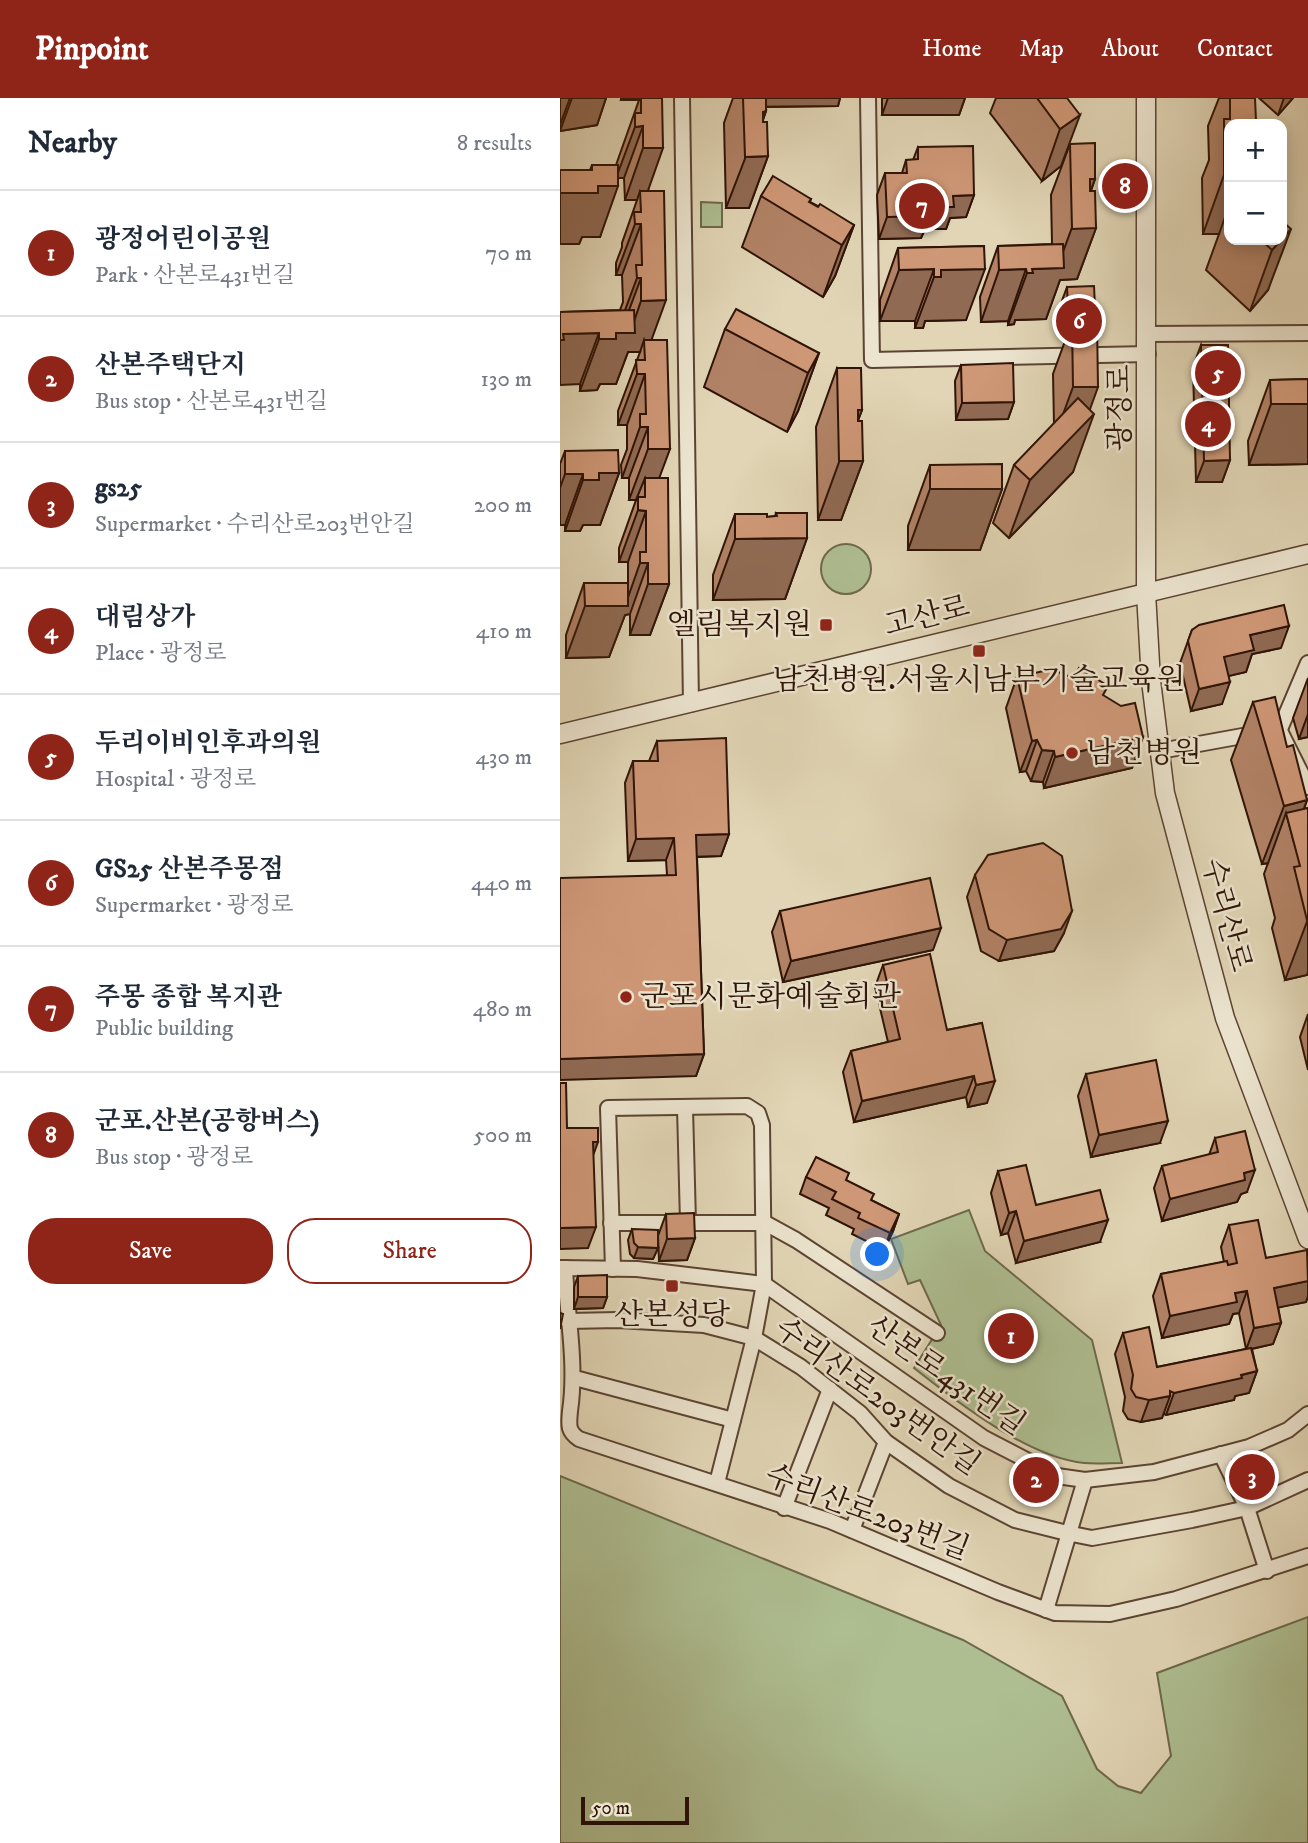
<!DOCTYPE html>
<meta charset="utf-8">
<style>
body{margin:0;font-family:"IM FELL DW Pica","Noto Serif KR",serif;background:#f6f6f7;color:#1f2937}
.controls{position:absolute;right:21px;top:21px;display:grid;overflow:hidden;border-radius:14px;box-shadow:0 4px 18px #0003}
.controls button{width:63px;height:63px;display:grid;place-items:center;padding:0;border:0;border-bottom:2px solid #e0e1e3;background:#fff;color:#1f2937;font:35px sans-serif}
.scale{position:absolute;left:21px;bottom:18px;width:108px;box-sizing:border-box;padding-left:7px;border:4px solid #2f1407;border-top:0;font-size:19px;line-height:24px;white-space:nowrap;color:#2f1407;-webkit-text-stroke:5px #ece4cf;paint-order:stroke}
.you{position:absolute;left:318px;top:1157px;width:24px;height:24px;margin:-18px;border:5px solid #fff;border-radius:50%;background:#1a73e8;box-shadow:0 0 0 10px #1a73e833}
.badge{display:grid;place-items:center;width:46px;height:46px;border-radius:50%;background:#8f2418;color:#fff;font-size:23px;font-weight:700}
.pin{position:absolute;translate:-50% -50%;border:4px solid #fff;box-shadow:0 2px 7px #0006}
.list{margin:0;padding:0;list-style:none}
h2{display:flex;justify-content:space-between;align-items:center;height:91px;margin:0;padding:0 28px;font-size:30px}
h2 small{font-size:23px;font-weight:400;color:#747a83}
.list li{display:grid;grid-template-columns:46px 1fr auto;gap:21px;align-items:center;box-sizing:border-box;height:126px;padding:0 28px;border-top:2px solid #e0e1e3}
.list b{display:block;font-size:26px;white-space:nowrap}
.list p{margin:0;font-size:23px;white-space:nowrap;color:#747a83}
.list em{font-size:23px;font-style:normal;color:#747a83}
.actions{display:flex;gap:14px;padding:21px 28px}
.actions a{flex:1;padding:16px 0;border:2px solid #8f2418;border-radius:28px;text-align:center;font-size:24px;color:#8f2418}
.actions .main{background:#8f2418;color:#fff}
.map{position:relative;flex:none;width:748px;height:1745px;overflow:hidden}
header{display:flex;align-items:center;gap:42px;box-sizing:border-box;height:98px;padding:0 35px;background:#8f2418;color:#fff}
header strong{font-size:33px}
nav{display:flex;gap:38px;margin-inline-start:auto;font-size:24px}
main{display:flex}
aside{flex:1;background:#fff}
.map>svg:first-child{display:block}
.green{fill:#aebe91;stroke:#6e694c;stroke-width:2}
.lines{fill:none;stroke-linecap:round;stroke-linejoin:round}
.minor-casing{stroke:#5c4432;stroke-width:18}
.tertiary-casing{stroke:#5c4432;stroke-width:21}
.minor{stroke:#ece4cf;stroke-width:14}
.tertiary{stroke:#ece4cf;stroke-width:18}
.wall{fill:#b18265;stroke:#2f1407;stroke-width:2}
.shaded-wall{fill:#906a53;stroke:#2f1407;stroke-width:2}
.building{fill:#ce9776;stroke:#2f1407;stroke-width:2}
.poi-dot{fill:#8f2418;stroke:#ece4cf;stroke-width:2.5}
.labels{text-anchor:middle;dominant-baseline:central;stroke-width:5;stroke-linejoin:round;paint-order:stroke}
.street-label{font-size:30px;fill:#2f1407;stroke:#ece4cf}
.poi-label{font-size:30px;fill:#2f1407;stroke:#ece4cf}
</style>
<header>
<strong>Pinpoint</strong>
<nav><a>Home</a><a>Map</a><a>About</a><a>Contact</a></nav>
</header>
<main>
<aside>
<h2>Nearby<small>8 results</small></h2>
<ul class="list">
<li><span class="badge">1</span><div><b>광정어린이공원</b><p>Park · 산본로431번길</p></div><em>70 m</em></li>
<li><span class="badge">2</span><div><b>산본주택단지</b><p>Bus stop · 산본로431번길</p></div><em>130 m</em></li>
<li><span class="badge">3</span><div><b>gs25</b><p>Supermarket · 수리산로203번안길</p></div><em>200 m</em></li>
<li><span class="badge">4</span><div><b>대림상가</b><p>Place · 광정로</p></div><em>410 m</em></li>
<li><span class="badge">5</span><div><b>두리이비인후과의원</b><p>Hospital · 광정로</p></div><em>430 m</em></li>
<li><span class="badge">6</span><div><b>GS25 산본주몽점</b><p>Supermarket · 광정로</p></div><em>440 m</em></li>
<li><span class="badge">7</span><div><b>주몽 종합 복지관</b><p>Public building</p></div><em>480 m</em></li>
<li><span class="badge">8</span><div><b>군포.산본(공항버스)</b><p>Bus stop · 광정로</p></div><em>500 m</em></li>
</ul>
<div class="actions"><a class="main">Save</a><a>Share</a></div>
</aside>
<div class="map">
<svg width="748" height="1745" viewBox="0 0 748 1745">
<rect width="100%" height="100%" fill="#e1d5b5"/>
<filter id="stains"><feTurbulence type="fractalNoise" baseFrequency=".00286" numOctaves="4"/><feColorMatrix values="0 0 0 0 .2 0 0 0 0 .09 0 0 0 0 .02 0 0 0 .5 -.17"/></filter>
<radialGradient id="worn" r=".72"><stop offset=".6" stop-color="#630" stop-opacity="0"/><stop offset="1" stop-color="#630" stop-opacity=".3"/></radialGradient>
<g class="green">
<path d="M141 104 162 105V129H141Z"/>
<circle cx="286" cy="471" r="25"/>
<path d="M409 1112 425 1153 532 1242 562 1365C550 1365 536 1366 524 1365 469 1360 397 1304 354 1270L381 1227 360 1182 348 1186 331 1141Z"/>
<path d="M0 1378 403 1542 502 1598 537 1671 558 1688 581 1695 611 1658 597 1575 748 1519V1745H0Z"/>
</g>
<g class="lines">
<defs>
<g id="minor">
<path d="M122 0 131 606"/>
<path d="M308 0 312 262 588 256"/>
<path d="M588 236 748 235"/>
<path d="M719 631 748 689"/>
<path d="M720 631 748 565"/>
<path d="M600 653 699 635"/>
<path d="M125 1010 128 1124"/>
<path d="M51 1125H205L236 1142 377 1235"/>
<path d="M0 1170 77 1171 204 1186 424 1340 497 1378 525 1382 594 1374 689 1349 728 1332 748 1316"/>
<path d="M5 1170C7 1218 17 1265 10 1313 9 1326 7 1333 19 1341L270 1423 438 1494 495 1515 550 1516 616 1501 748 1458"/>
<path d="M53 1171 48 1010 187 1008 198 1015 202 1027 204 1186 194 1240 157 1385"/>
<path d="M8 1223 58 1222 144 1227 194 1240 241 1269 300 1315 326 1344 389 1388 455 1422 507 1435 532 1440 632 1422 687 1410 748 1382"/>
<path d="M15 1280 173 1322"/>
<path d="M661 1356 687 1410 707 1473"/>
<path d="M224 1410 270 1291"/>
<path d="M292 1432 326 1344"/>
<path d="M486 1512 525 1382"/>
</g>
<g id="tertiary">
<path d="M586 0V495L591 583 605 695 665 920 748 1141"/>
<path d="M0 636 748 456"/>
</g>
</defs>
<use href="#minor" class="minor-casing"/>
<use href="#tertiary" class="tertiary-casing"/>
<use href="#minor" class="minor"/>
<use href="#tertiary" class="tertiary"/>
</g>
<g class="wall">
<path d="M0 0H46L37 27 0 33Z"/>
<path d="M61 0H102L88 93 91 242 99 380 109 486 90 537H70V516L65 517 49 559 6 560V537L24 485 68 488V464H59V450L76 402H69V380H62L61 367 67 351V327H58V313L80 254H68L56 286H40L37 292 20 293V286L0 214 60 212 63 204 62 177H56V165L62 149V145L77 102H65L64 80H58L40 139H22L19 146 30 72 32 67H56L79 2H61Z"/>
<path d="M173 0H280L278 8 206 9V13L203 22 208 58 189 110H166L164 25Z"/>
<path d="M322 0H405L399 17H322Z"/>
<path d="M436 0H507L501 68 482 83 430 15Z"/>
<path d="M659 0H695L669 26V142H722L708 192 690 213 646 172 659 136H643L642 80 649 62 648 28Z"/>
<path d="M699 0H733L718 17Z"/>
<path d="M510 46 535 81 531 93 536 130 517 181 500 182 486 221 455 222 454 226 448 227V223L421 224 420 199 438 148 492 146 491 97Z"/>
<path d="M358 49 414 97 406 119 390 120 386 131H365L361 140 319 141 317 97 325 75H342L346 62H353Z"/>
<path d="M201 98 251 101 250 104 294 127 275 178 263 199 182 149Z"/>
<path d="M424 148 406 222 365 223 363 230H355V223H320V202L338 150Z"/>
<path d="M507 189 535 209 530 225V312L513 374 449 440 433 425 454 367 494 326 493 276 509 232H500L499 211Z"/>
<path d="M165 231 259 255 238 313 227 334 144 289Z"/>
<path d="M641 247 670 362 662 384H636L633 269Z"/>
<path d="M401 267 454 304 448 321 396 322 395 283Z"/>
<path d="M277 270 302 312 298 322 303 363 281 422H258L256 329Z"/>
<path d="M748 281V366L689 367 688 343 710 282Z"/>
<path d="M5 353 59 375 40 427H23L20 433H5V427H0V366Z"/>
<path d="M370 367 442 391 420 452H348V428Z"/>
<path d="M216 415 247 440 225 501 153 502V477L175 416 207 419 215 418Z"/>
<path d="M632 532 721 550 692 556 686 574 668 578 662 606 631 613 620 565Z"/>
<path d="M498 574 544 598 583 639 572 670 484 690 483 684 471 683 466 673 460 674 446 610 457 579Z"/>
<path d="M748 580V639L739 641 733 620Z"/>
<path d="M693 604 727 649 747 702 744 711 748 710V874L747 877 725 882 712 830 715 820 704 776 708 765 702 766 671 662Z"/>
<path d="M97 643 169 736 161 758 137 759 144 956 136 978 107 777 106 762 68 763 65 685 73 663H89Z"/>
<path d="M415 777 504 835 494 853 439 863 421 853 407 799Z"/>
<path d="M220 813 373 852 223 884 212 834Z"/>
<path d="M323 867 387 932 422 925 427 1005 408 1009 406 999 294 1024 283 974 291 953 328 944 315 889Z"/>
<path d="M748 916V972L740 939Z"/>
<path d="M526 976 600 1045 531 1059 518 998Z"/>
<path d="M655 1040 687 1094 681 1096 677 1104 602 1123 594 1090 602 1068 649 1057Z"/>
<path d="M438 1073 476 1107 540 1144 456 1165 448 1135 441 1137 431 1095Z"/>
<path d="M246 1079 286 1082 311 1102 339 1116 333 1133 324 1152 292 1136 294 1131 266 1117 269 1110 240 1096Z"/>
<path d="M106 1116 135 1140 127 1162 99 1163 98 1138Z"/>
<path d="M669 1127 706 1160 748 1154V1198L746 1204 718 1209 721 1225 713 1246 692 1251 697 1273 689 1295 675 1298 674 1302 606 1317 603 1315 602 1320 581 1324 568 1321 563 1313 565 1299 555 1256 563 1235 597 1269 686 1251 679 1215 673 1216 669 1226 602 1240 593 1198 601 1176 664 1164 661 1149Z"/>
<path d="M72 1131 98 1150 93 1161 74 1160 70 1156 68 1142Z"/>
<path d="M18 1178 47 1199 43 1210 14 1211V1189Z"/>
</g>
<g class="shaded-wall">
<path d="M0 0H10L0 27Z"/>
<path d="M12 0H46L37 27 0 33Z"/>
<path d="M62 0H80L79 2H61Z"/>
<path d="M193 0H280L278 8 190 9Z"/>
<path d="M328 0H405L399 17H322Z"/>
<path d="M724 0H733L718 17Z"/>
<path d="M206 13 190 59 208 58 189 110H166L203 14Z"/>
<path d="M520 17 501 68 482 83 500 31Z"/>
<path d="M83 28 64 80H56L75 29Z"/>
<path d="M83 50H103L85 101 80 93 77 102H65Z"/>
<path d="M664 77H669V113L668 111 659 136H643Z"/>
<path d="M530 81H535L517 130H536L517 181 500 182 486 221 455 222 454 226 448 227 467 175 472 171 497 170Z"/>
<path d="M38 88H58L40 139H22L19 146H0V95Z"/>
<path d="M414 97 406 119 390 120 386 131H365L361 140 319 141 327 119 369 109 393 98Z"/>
<path d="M75 126H81L62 177H56Z"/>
<path d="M294 127 275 178 263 199 282 147Z"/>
<path d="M731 131 708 192 690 213 712 152Z"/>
<path d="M374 171 355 223H320L339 172Z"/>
<path d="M425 171 406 222 365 223 363 230H355L374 179 381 172Z"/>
<path d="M466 171 448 223 421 224 439 172Z"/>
<path d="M77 180H81L62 231H58Z"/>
<path d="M106 202 87 254 84 242 80 254H68L56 286H40L37 292 20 293 39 241 56 235H70L81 203Z"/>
<path d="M535 209 527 231 512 225 509 232H500L508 210Z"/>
<path d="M39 235 20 286 0 287V242L3 236Z"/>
<path d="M259 255 238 313 227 334 248 275Z"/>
<path d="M77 276H85L67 327H58Z"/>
<path d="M513 289H538L525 325 534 316 513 374 449 440 470 382 494 341Z"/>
<path d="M454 304 448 321 396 322 402 305Z"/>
<path d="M711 306H748V366L689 367Z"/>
<path d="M298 312H302L283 363H303L281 422H258Z"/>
<path d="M80 329H88L69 380H62Z"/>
<path d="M88 351H110L91 402 85 380 76 402H69Z"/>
<path d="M670 362 662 384H636L644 363Z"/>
<path d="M39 375H59L40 427H23L20 433H5L23 382Z"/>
<path d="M5 376H23L5 427H0V390Z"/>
<path d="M370 391H442L420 452H348Z"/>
<path d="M78 412 86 413 68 464H59Z"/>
<path d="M247 440 225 501 153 502 175 441Z"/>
<path d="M80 465H88L70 516 65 517 49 559 6 560 25 508H65Z"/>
<path d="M88 486H109L90 537H70Z"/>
<path d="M729 528 721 550 692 556 686 574 656 581 664 559 690 537Z"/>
<path d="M670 584 662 606 631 613 639 591Z"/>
<path d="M748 616V639L739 641Z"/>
<path d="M583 639 572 670 484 690 495 659Z"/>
<path d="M477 642 466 673 460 674 472 643Z"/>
<path d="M482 652 494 653 483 684 471 683Z"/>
<path d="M747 702 733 741 726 715 708 765 702 766 724 708Z"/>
<path d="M169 736 161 758 128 759 136 737Z"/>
<path d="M114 740 106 762 68 763 76 741Z"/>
<path d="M512 813 504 835 494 853 439 863 447 842Z"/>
<path d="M748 821V874L747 877 725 882Z"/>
<path d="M381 830 373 852 223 884 231 863Z"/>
<path d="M144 956 136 978 0 982V961Z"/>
<path d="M414 978 406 999 294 1024 302 1003Z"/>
<path d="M435 983 427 1005 408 1009 416 987Z"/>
<path d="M608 1023 600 1045 531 1059 539 1037Z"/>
<path d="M33 1044H38L30 1066Z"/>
<path d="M695 1072 687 1094 681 1096 677 1104 602 1123 610 1101 684 1075Z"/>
<path d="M456 1113 448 1135 441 1137 449 1115Z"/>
<path d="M339 1116 333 1133 324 1152 330 1135Z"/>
<path d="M548 1122 540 1144 456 1165 464 1143Z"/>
<path d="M36 1129 28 1150 0 1151V1130Z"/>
<path d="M135 1140 127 1162 99 1163 107 1141Z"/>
<path d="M78 1149 98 1150 93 1161 74 1160Z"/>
<path d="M748 1183V1198L746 1204 706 1212 714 1190Z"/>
<path d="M687 1193 679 1215 673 1216 669 1226 602 1240 610 1218 675 1195Z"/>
<path d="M18 1199H47L43 1210 14 1211Z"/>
<path d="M721 1225 713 1246 686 1252 694 1230Z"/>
<path d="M697 1273 689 1295 675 1298 674 1302 606 1317 614 1295Z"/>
<path d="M610 1298 602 1320 581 1324 589 1302Z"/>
</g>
<g class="building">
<path d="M81 0H102L103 50H83V28L75 29V15H81Z"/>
<path d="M183 0H206V13L203 14V24H207L208 58 185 59Z"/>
<path d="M477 0H507L520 17 500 31Z"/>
<path d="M670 0H695L696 23H689V26H669V77H664V21H670Z"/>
<path d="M535 45V81H530V93H535L536 130 512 131 510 46Z"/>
<path d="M413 48 414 97 393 98 394 109H369V118L327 119 325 75H347L346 62 358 61V49Z"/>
<path d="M32 67H58V88H38V95H0V72H32Z"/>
<path d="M213 78 251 101 249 104 258 109 260 106 294 127 282 147 201 98Z"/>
<path d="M80 93H104L106 202 81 203V180H77L76 167H82L81 126H75L74 114H81Z"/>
<path d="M722 123 731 131 722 141Z"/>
<path d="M701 142H721L712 152Z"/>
<path d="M503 146 504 170 472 171 473 175H467L466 171 439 172 438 148Z"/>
<path d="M424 148 425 171 381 172V179H374V171L339 172 338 150Z"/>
<path d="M534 188 535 209 508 210 507 189Z"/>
<path d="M176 211 259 255 248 275 165 231Z"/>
<path d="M74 212 75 235H56V241H39V235L3 236 4 242H0V214Z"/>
<path d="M512 225H537L538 289H513Z"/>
<path d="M84 242H107L110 351H88V329H80V316H86L85 276H77L76 262H85Z"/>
<path d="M641 247H668L670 362 644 363Z"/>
<path d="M453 265 454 304 402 305 401 267Z"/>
<path d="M277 270H301L302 312H298V323H302L303 363H279Z"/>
<path d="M748 281V306H711L710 282Z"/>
<path d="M518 300 534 316 470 382 454 367Z"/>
<path d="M58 352 59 375H39V382H23V376H5V353Z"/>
<path d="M442 366V391H370V367Z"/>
<path d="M85 380H108L109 486H88V465H80V454H86V413L78 412V399H85Z"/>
<path d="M216 415H247V440L175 441V416H207V419L217 418Z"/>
<path d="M24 485H68V508H25Z"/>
<path d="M724 507 729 528 690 537 694 552 664 559 670 584 639 591 628 543 632 532 639 527Z"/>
<path d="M497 570 498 574 513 580 519 570 548 588 543 597 561 608 575 605 583 639 495 659 494 653 482 652 477 642 472 643 457 579Z"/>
<path d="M715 599 727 649 733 647 747 702 724 708 693 604Z"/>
<path d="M166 640 169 736 136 737 144 956 0 961V780L116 777 114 740 76 741 73 663H98L97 643Z"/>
<path d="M748 710V821L747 822 734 769 740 768 726 715Z"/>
<path d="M483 745 502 758 512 813 501 831 447 842 429 831 415 777 428 757Z"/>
<path d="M370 780 381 830 231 863 220 813Z"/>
<path d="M370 856 387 932 422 925 435 983 416 987 414 978 302 1003 291 953 340 941 323 867Z"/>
<path d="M596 962 608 1023 539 1037 526 976Z"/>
<path d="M0 985H6L7 1030H38V1044H33L36 1129 0 1130Z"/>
<path d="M685 1033 695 1072 684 1075 685 1082 610 1101 602 1068 658 1054 655 1040Z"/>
<path d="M256 1059 289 1075 286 1082 314 1096 311 1102 339 1116 330 1135 298 1120 300 1115 272 1101 276 1094 246 1079Z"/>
<path d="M466 1067 476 1107 540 1092 548 1122 464 1143 456 1113 449 1115 438 1073Z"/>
<path d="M134 1115 135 1140 107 1141 106 1116Z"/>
<path d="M698 1122 706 1160 747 1152 748 1183 714 1190 721 1225 694 1230 687 1193 675 1195 677 1204 610 1218 601 1176 667 1163 668 1167 677 1165 669 1127Z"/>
<path d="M72 1131 98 1132V1150L78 1149 74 1145Z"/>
<path d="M47 1177V1199H18V1178Z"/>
<path d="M0 1215 3 1216 0 1231Z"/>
<path d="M589 1229 597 1269 691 1250 697 1273 681 1277 682 1280 614 1295 610 1293V1298L589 1302 576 1299 571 1291 573 1277 563 1235Z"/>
</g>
<g class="poi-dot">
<rect x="259" y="520" width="14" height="14" rx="3.5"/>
<rect x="412" y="546" width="14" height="14" rx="3.5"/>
<circle cx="512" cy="655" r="7"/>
<circle cx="66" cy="899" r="7"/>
<rect x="105" y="1181" width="14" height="14" rx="3.5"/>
</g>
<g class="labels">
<g class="street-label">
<text transform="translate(560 310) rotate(-90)">광정로</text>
<text transform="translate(367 519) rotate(-14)">고산로</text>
<text transform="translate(666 817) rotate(75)">수리산로</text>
<text transform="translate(386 1278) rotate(35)">산본로431번길</text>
<text transform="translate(317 1299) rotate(36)">수리산로203번안길</text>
<text transform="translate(307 1415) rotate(21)">수리산로203번길</text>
</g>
<g class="poi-label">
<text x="252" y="527" text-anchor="end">엘림복지원</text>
<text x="419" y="582">남천병원.서울시남부기술교육원</text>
<text x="526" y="655" text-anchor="start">남천병원</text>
<text x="80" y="899" text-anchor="start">군포시문화예술회관</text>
<text x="112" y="1217">산본성당</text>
</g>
</g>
<rect width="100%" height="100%" filter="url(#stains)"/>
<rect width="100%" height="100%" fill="url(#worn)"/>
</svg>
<div class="controls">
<button>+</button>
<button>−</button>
</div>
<div class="scale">50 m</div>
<div class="you"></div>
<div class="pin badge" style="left:451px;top:1238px">1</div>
<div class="pin badge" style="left:476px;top:1382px">2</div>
<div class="pin badge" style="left:692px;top:1379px">3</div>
<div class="pin badge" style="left:648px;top:326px">4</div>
<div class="pin badge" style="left:658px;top:275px">5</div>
<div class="pin badge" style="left:519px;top:223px">6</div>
<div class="pin badge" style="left:362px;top:108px">7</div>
<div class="pin badge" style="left:565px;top:88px">8</div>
</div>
</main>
